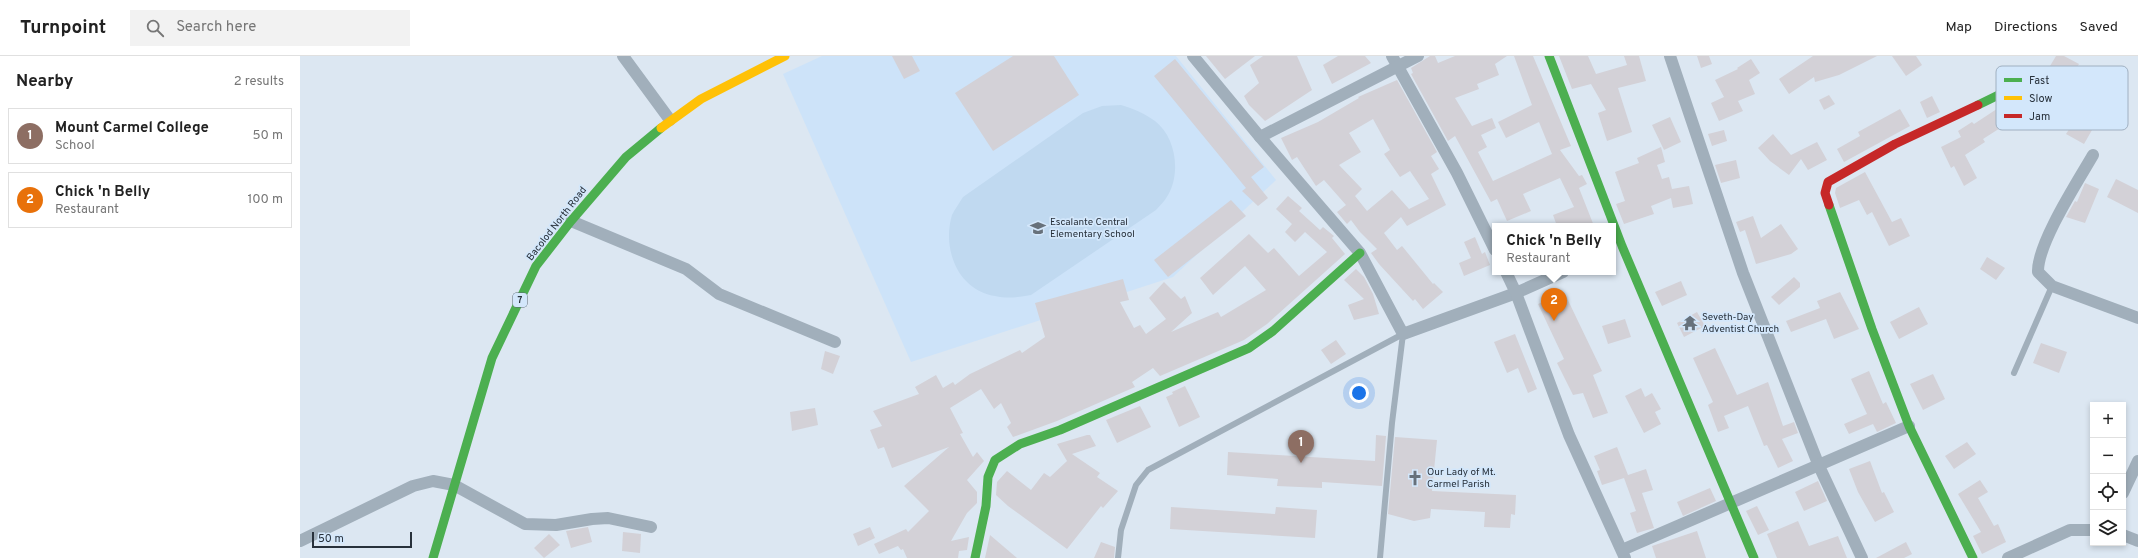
<!DOCTYPE html>
<meta charset="utf-8">
<style>
body{margin:0;font-family:Overpass,sans-serif;background:#f2f2f2;color:#222}
.controls{position:absolute;right:12px;bottom:12px;display:grid;overflow:hidden;border-radius:0px;box-shadow:0 2px 6px #0003}
.controls button{width:36px;height:36px;display:grid;place-items:center;padding:0;border:0;border-bottom:1px solid #e0e0e0;background:#fff;color:#222;font:20px sans-serif}
.scale{position:absolute;left:12px;bottom:10px;width:100px;box-sizing:border-box;padding-left:4px;border:2px solid #28313b;border-top:0;font-size:11px;line-height:14px;white-space:nowrap;color:#28313b;-webkit-text-stroke:3px #d3e7fb;paint-order:stroke}
.you{position:absolute;left:1059px;top:337px;width:14px;height:14px;margin:-10px;border:3px solid #fff;border-radius:50%;background:#1a73e8;box-shadow:0 0 0 6px #1a73e833}
.badge{display:grid;place-items:center;width:26px;height:26px;border-radius:50%;background:#b45309;color:#fff;font-size:13px;font-weight:700}
.pin{position:absolute;translate:-50% -33px;filter:drop-shadow(0 1px 2px #0008)}
.pin::after{content:'';position:absolute;top:21px;width:14px;height:12px;background:inherit;clip-path:polygon(0 0,100% 0,50% 100%)}
.popup{position:absolute;left:1192px;top:167px;width:124px;height:52px;box-sizing:border-box;display:grid;place-content:center;border-radius:0px;background:#fff;filter:drop-shadow(0 1px 3px #0005);font-size:13px;white-space:nowrap;color:#767676}
.popup b{font-size:15px;color:#222}
.popup::after{content:'';position:absolute;left:50%;top:100%;margin-left:-8px;border:8px solid transparent;border-top-color:#fff}
.list{margin:0;padding:0;list-style:none}
h2{display:flex;justify-content:space-between;align-items:center;height:52px;margin:0;padding:0 16px;font-size:17px}
h2 small{font-size:13px;font-weight:400;color:#767676}
.list li{display:grid;grid-template-columns:26px 1fr auto;gap:12px;align-items:center;box-sizing:border-box;height:56px;margin:0 8px 8px;padding:0 8px;border:1px solid #e0e0e0;border-radius:0px}
.list b{display:block;font-size:15px;white-space:nowrap}
.list p{margin:0;font-size:13px;white-space:nowrap;color:#767676}
.list em{font-size:13px;font-style:normal;color:#767676}
.icon{flex:none;width:22px;height:22px;fill:none;stroke:currentColor;stroke-width:2;stroke-linecap:round;stroke-linejoin:round}
.map{position:relative;flex:none;width:1838px;height:502px;overflow:hidden}
header{display:flex;align-items:center;gap:24px;box-sizing:border-box;height:56px;padding:0 20px;background:#fff;border-bottom:1px solid #e0e0e0}
header strong{font-size:19px}
nav{display:flex;gap:22px;margin-inline-start:auto;font-size:14px}
.search{width:280px;height:36px;background:#f2f2f2;display:flex;align-items:center;gap:10px;box-sizing:border-box;padding:0 14px;border-radius:0px;color:#767676;font-size:15px}
main{display:flex}
aside{flex:1;background:#fff}
.map>svg:first-child{display:block}
.built{fill:#cde3f9}
.green{fill:#c0d9f0}
.building{fill:#d3d1d7;fill-rule:evenodd}
.lines{fill:none;stroke-linecap:round;stroke-linejoin:round}
.lane{stroke:#a1afbb;stroke-width:6}
.street{stroke:#a1afbb;stroke-width:12}
.fast{stroke:#4caf50;stroke-width:9}
.slow{stroke:#ffc107;stroke-width:9}
.jam{stroke:#c62828;stroke-width:9}
.labels{text-anchor:middle;dominant-baseline:central;stroke-width:3.5;stroke-linejoin:round;paint-order:stroke}
.shield{fill:#d3e7fb;stroke:#5b6875;stroke-width:1}
.shield-label{font-size:9px;font-weight:bold;fill:#28313b}
.poi-label{font-size:10px;fill:#28313b;stroke:#d3e7fb;text-anchor:start}
.street-label{font-size:10px;fill:#28313b;stroke:#d3e7fb}
.key{fill:#d3e7fb;stroke:#a0b0c1;stroke-width:1}
.key-label{font-size:11px;fill:#28313b}
</style>
<header>
<strong>Turnpoint</strong>
<div class="search"><svg class="icon" aria-label="search" viewBox="0 0 24 24"><circle cx="10" cy="10" r="6"/><path d="M15 15l6 6"/></svg>Search here</div>
<nav><a>Map</a><a>Directions</a><a>Saved</a></nav>
</header>
<main>
<aside>
<h2>Nearby<small>2 results</small></h2>
<ul class="list">
<li><span class="badge" style="background:#8d6e63">1</span><div><b>Mount Carmel College</b><p>School</p></div><em>50 m</em></li>
<li><span class="badge" style="background:#e8710a">2</span><div><b>Chick 'n Belly</b><p>Restaurant</p></div><em>100 m</em></li>
</ul>
</aside>
<div class="map">
<svg width="1838" height="502" viewBox="0 0 1838 502">
<rect width="100%" height="100%" fill="#dce7f2"/>
<path class="built" d="M522 0H876L976 124 873 221 611 306 483 18Z"/>
<path class="green" d="M821 49C834 53 844 57 855 65 876 81 881 117 868 139 865 145 860 149 856 154L731 239C719 241 708 243 695 240 657 234 642 192 652 159 655 153 660 146 663 141L783 57 802 50Z"/>
<g class="building">
<path d="M592 0H612L620 15 604 23Z"/>
<path d="M713 0H754L779 39 693 95 655 37Z"/>
<path d="M906 0H955L925 23Z"/>
<path d="M963 0H997L1012 34 965 65 949 49 944 40 959 27 950 9Z"/>
<path d="M1038 0H1065L1071 7 1032 28 1023 9Z"/>
<path d="M1130 0H1135L1138 7 1155 0H1207L1195 8 1199 19 1177 28 1179 33 1155 42 1172 70 1192 62 1196 72 1181 79 1187 91 1178 96 1193 125 1252 98 1239 66 1206 82 1198 66 1232 49 1214 0H1233L1271 90 1260 94 1279 120 1282 119 1287 128 1279 132 1294 170H1257L1253 159 1274 151 1260 122 1223 138 1231 155 1207 165 1197 143 1191 146 1155 80 1148 85 1111 18 1113 17 1111 12Z"/>
<path d="M1259 0H1288L1296 18 1327 9 1324 0H1339L1346 25 1318 32 1332 76 1307 85 1298 57 1306 54 1291 28 1272 33Z"/>
<path d="M1397 0H1409L1412 8 1401 12Z"/>
<path d="M1513 0H1577L1539 19 1515 26 1514 21 1489 38 1479 23Z"/>
<path d="M1592 0H1616L1622 9 1606 20Z"/>
<path d="M1756 0H1764L1779 8 1771 21 1750 10Z"/>
<path d="M875 3 964 111 951 121 968 142 958 150 942 135 946 132 854 20Z"/>
<path d="M1451 3 1460 17 1449 24 1455 38 1438 45 1443 55 1419 65 1411 47 1424 41 1415 24 1438 13 1437 12Z"/>
<path d="M1097 24 1137 96 1131 100 1139 113 1131 118 1146 149 1107 170 1101 161 1084 177 1097 194 1102 190 1133 228 1134 227 1143 236 1123 253 1115 243 1113 245 1079 208 1071 197 1077 193 1060 176 1051 164 1047 168 1037 156 1046 149 1024 124 1016 130 997 101 992 104 981 82 1018 66 1059 42 1058 41ZM1073 63 1090 94 1084 98 1100 121 1110 115 1129 143 1109 153 1092 134 1067 155 1055 140 1062 133 1039 109 1061 96 1049 77Z"/>
<path d="M1529 39 1535 48 1524 54 1519 44Z"/>
<path d="M1632 40 1640 56 1627 62 1620 46Z"/>
<path d="M1712 43 1722 58 1683 83 1685 86 1665 99 1677 122 1664 130 1654 110 1651 112 1641 91 1661 81 1658 75 1672 66 1674 68Z"/>
<path d="M1600 53 1610 70 1544 106 1537 93 1560 80 1558 76Z"/>
<path d="M1370 61 1381 86 1364 94 1352 69Z"/>
<path d="M1775 64 1792 74 1784 88 1766 78Z"/>
<path d="M1424 74 1427 85 1412 90 1408 78Z"/>
<path d="M1473 78 1491 99 1517 86 1527 104 1508 114 1501 103 1489 119 1470 105 1458 92Z"/>
<path d="M1361 91 1365 106 1357 109 1362 123 1369 121 1372 133 1389 130 1393 148 1373 152 1371 142 1351 150 1354 158 1324 168 1316 148 1325 145 1315 116 1339 107 1337 102Z"/>
<path d="M1436 104 1440 122 1421 127 1415 109Z"/>
<path d="M1565 116 1592 166 1601 162 1610 180 1589 190 1572 156 1567 159 1559 144 1540 152 1535 137 1536 132Z"/>
<path d="M1816 123 1838 134V157L1807 141Z"/>
<path d="M1785 127 1799 133 1785 167 1766 161 1775 145 1777 146Z"/>
<path d="M988 140 1002 152 999 155 1020 174 1023 171 1034 180 1032 182 1045 198 967 268 944 284 860 320 853 312 832 326 835 331 757 365 713 381 707 371 711 367 701 347 694 353 681 333 650 352 663 377 660 378 673 401 677 396 684 405 667 424 677 436V447L667 457 651 485 669 481 667 494 659 495 658 502H607L603 493 601 494 598 490 579 498 574 488 606 473 608 476 629 455 604 430 649 391 592 412 584 391 578 393 570 374 582 370 573 355 619 338 615 331 636 319 643 332 653 326 655 329 670 318 720 294 722 297 745 281 735 247 823 223 829 244 820 246 834 272 840 269 846 278 866 263 849 242 864 226 881 243 885 240 892 257 871 276 918 256 921 261 966 234 945 210 913 239 900 222 949 178 968 197 974 192 999 220 1027 196 1005 176 995 186 985 176 992 168 976 153Z"/>
<path d="M931 144 946 160 868 221 854 204Z"/>
<path d="M1453 160 1461 182 1481 168 1498 193 1491 198 1456 208 1445 174 1440 176 1436 166Z"/>
<path d="M1175 181 1182 198 1185 196 1190 209 1164 220 1159 207 1171 202 1164 186Z"/>
<path d="M1687 201 1705 212 1696 224 1680 213Z"/>
<path d="M1056 213 1064 221 1073 238 1079 258 1054 264 1048 249 1064 243 1044 224Z"/>
<path d="M1494 221 1500 227V231L1479 249 1471 241Z"/>
<path d="M1381 225 1387 239 1362 250 1355 236Z"/>
<path d="M1264 236 1302 315 1293 319 1308 357 1293 362 1283 337 1273 339 1257 307 1264 303 1238 248Z"/>
<path d="M1540 236 1559 273 1534 283 1526 263 1491 276 1486 265 1520 252 1517 245Z"/>
<path d="M1619 251 1628 268 1599 283 1590 266Z"/>
<path d="M1397 256 1405 270 1384 281 1377 267Z"/>
<path d="M1325 263 1331 281 1308 288 1302 270Z"/>
<path d="M1215 278 1237 333 1228 337 1218 312 1207 317 1194 286Z"/>
<path d="M1036 284 1046 298 1031 308 1021 294Z"/>
<path d="M1741 287 1767 296 1759 317 1733 307Z"/>
<path d="M1415 292 1437 339 1468 326 1483 370 1494 366 1498 377 1482 383 1493 405 1478 412 1467 389 1464 390 1448 350 1424 360 1429 372 1418 376 1408 349 1413 346 1393 302Z"/>
<path d="M525 295 540 300 533 318 521 313Z"/>
<path d="M1569 315 1583 348 1586 346 1596 367 1577 376 1573 368 1549 378 1544 368 1567 358 1551 323Z"/>
<path d="M1633 318 1645 343 1623 354 1610 328Z"/>
<path d="M885 330 900 361 879 371 866 341 873 338 872 336Z"/>
<path d="M1341 332 1345 341 1352 337 1361 353 1355 356 1361 368 1344 377 1325 340Z"/>
<path d="M840 350 851 371 817 387 806 364Z"/>
<path d="M515 352 518 369 492 375 490 356Z"/>
<path d="M787 379H790L796 390 772 398 800 417 797 421 818 435 803 452 801 450 767 493 708 450 696 439 697 426 707 415 731 434 744 417 750 421 767 405 757 388Z"/>
<path d="M1076 379 1086 380 1082 430 1022 426V432L977 430 978 423 927 419 928 396 1075 405Z"/>
<path d="M1095 381 1137 384 1132 435 1216 439 1215 459 1211 458 1210 472 1184 471 1185 456 1131 453 1130 462 1114 465 1088 458Z"/>
<path d="M1667 386 1676 398 1654 413 1645 400Z"/>
<path d="M1317 391 1328 419 1346 413 1353 434 1342 437 1354 472 1337 477 1330 457 1336 455 1324 422 1302 429 1297 415 1300 414 1294 400Z"/>
<path d="M1570 405 1582 437 1584 436 1594 456 1575 466 1558 436 1549 413Z"/>
<path d="M1680 424 1688 436 1678 442 1694 470 1698 468 1706 486 1682 498 1673 480 1681 476 1658 438Z"/>
<path d="M1518 425 1527 445 1504 455 1495 436Z"/>
<path d="M1410 432 1416 445 1383 460 1377 446Z"/>
<path d="M1457 450 1469 474 1458 479 1446 455Z"/>
<path d="M871 451 975 458 976 451 1017 454 1015 482 870 473Z"/>
<path d="M1498 465 1509 490 1538 480 1547 502H1477L1467 478Z"/>
<path d="M288 471 292 486 271 492 266 475Z"/>
<path d="M570 471 575 482 558 490 553 478Z"/>
<path d="M1397 475 1406 502H1356L1352 490Z"/>
<path d="M323 476 341 478 340 497 322 495Z"/>
<path d="M249 478 260 489 244 502 234 492Z"/>
<path d="M690 479 717 502H685Z"/>
<path d="M801 486 815 491 814 502H794Z"/>
<path d="M1606 486 1612 498 1604 502H1576Z"/>
</g>
<g class="lines">
<g class="lane">
<path d="M1714 317 1752 230"/>
<path d="M818 502 821 474 836 429 848 414 1103 278"/>
<path d="M1080 502 1092 367 1103 278"/>
</g>
<g class="street">
<path d="M323 0 370 64"/>
<path d="M893 0 960 81 1060 197 1103 278 1216 237 1263 216"/>
<path d="M1092 0 1157 117 1195 194"/>
<path d="M1370 0 1443 217 1519 410 1562 502"/>
<path d="M960 81 1118 0"/>
<path d="M1793 99C1778 125 1737 188 1738 216L1752 230 1838 262"/>
<path d="M271 165 386 213 419 238 535 286"/>
<path d="M1206 216 1216 237 1269 379 1325 502"/>
<path d="M1823 437 1838 405"/>
<path d="M1823 479 1838 485"/>
<path d="M0 485 113 430 133 425 154 429 225 468 256 469 292 463 308 462 351 471"/>
<path d="M1322 494 1609 370"/>
<path d="M1708 502 1770 474H1793"/>
</g>
<g class="fast">
<path d="M1249 0 1322 190 1454 502"/>
<path d="M1678 49 1723 27"/>
<path d="M1529 149 1572 273 1609 370 1673 502"/>
<path d="M133 502 192 302 236 210 271 165 326 101 361 72"/>
<path d="M675 502 686 450 688 421 695 404 720 388 760 374 949 292 973 275 1060 197"/>
</g>
<path class="slow" d="M361 72 401 43 485 0"/>
<path class="jam" d="M1529 149 1525 137 1528 126 1595 88 1678 49"/>
</g>
<defs>
<symbol id="school-bare" viewBox="-9 -9 18 18"><path d="M0-5L7-2L0 1L-7-2ZM-4 1L0 2.5L4 1V4Q0 6-4 4Z" fill="#67717b" stroke="#d3e7fb" stroke-width="2.5" paint-order="stroke"/></symbol>
<symbol id="temple-bare" viewBox="-9 -9 18 18"><path d="M0-6L5-2H3V0L6.5 2.5H4V6H1.5V3h-3V6H-4V2.5H-6.5L-3 0V-2H-5Z" fill="#67717b" stroke="#d3e7fb" stroke-width="2.5" paint-order="stroke"/></symbol>
<symbol id="church-bare" viewBox="-9 -9 18 18"><path d="M-1.2-6h2.4v3.5h3.3v2.4h-3.3V6h-2.4V-.1h-3.3v-2.4h3.3Z" fill="#67717b" stroke="#d3e7fb" stroke-width="2.5" paint-order="stroke"/></symbol>
</defs>
<g fill-rule="evenodd">
<use href="#school-bare" x="727" y="161" width="22" height="22"/>
<use href="#temple-bare" x="1379" y="256" width="22" height="22"/>
<use href="#church-bare" x="1104" y="411" width="22" height="22"/>
</g>
<g class="labels">
<rect class="shield" x="213" y="237" width="14" height="14" rx="3"/>
<g class="shield-label">
<text x="220" y="244">7</text>
</g>
<g class="poi-label">
<text x="750" y="166">Escalante Central<tspan x="750" dy="12">Elementary School</tspan></text>
<text x="1402" y="261">Seveth-Day<tspan x="1402" dy="12">Adventist Church</tspan></text>
<text x="1127" y="416">Our Lady of Mt.<tspan x="1127" dy="12">Carmel Parish</tspan></text>
</g>
<g class="street-label">
<text transform="translate(257 168) rotate(-52)">Bacolod North Road</text>
</g>
</g>
<rect x="1696" y="10" width="132" height="64" rx="6" class="key"/>
<rect x="1704" y="22" width="18" height="4" fill="#4caf50"/>
<rect x="1704" y="40" width="18" height="4" fill="#ffc107"/>
<rect x="1704" y="58" width="18" height="4" fill="#c62828"/>
<g class="key-label">
<text x="1729" y="28">Fast</text>
<text x="1729" y="46">Slow</text>
<text x="1729" y="64">Jam</text>
</g>
</svg>
<div class="controls">
<button>+</button>
<button>−</button>
<button><svg class="icon" aria-label="locate" viewBox="0 0 24 24"><circle cx="12" cy="12" r="6"/><path d="M12 2v4M12 18v4M2 12h4M18 12h4"/></svg></button>
<button><svg class="icon" aria-label="layers" viewBox="0 0 24 24"><path d="M12 4l9 5-9 5-9-5zM3 14l9 5 9-5"/></svg></button>
</div>
<div class="scale">50 m</div>
<div class="you"></div>
<div class="pin badge" style="left:1001px;top:407px;background:#8d6e63">1</div>
<div class="pin badge" style="left:1254px;top:265px;background:#e8710a">2</div>
<div class="popup"><b>Chick 'n Belly</b>Restaurant</div>
</div>
</main>
